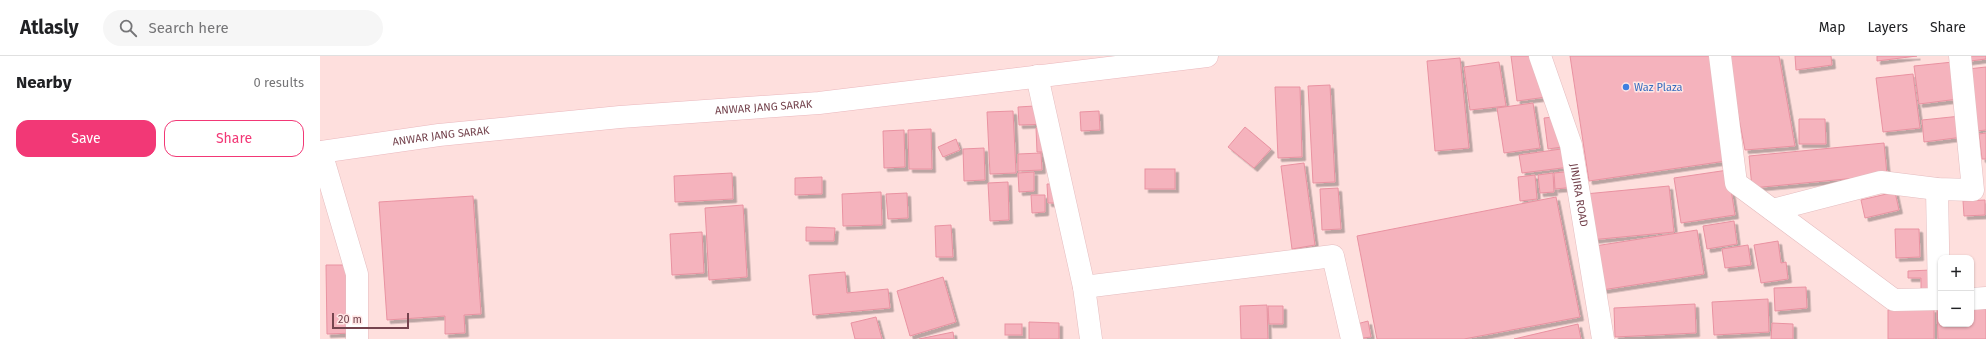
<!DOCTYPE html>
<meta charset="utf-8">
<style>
body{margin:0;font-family:"Fira Sans",sans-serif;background:#f6f6f6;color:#202124}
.controls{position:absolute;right:12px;bottom:12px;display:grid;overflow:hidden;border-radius:8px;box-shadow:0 1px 3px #0004}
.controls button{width:36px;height:36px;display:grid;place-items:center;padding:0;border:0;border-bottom:1px solid #e0e0e0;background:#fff;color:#202124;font:20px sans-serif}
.scale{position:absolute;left:12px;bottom:10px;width:77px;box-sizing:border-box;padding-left:4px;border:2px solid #75444e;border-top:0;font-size:11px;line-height:14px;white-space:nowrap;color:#75444e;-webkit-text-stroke:3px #ffe6e5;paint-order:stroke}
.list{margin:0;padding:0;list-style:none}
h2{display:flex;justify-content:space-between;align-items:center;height:52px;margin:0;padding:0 16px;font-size:17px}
h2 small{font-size:13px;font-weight:400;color:#757577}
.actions{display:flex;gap:8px;padding:12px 16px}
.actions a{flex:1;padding:9px 0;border:1px solid #f23876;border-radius:12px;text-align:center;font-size:14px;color:#f23876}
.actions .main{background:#f23876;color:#fff}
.icon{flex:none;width:22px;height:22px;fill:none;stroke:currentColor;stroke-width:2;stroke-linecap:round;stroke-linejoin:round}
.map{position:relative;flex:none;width:1666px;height:283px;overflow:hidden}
header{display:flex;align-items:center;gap:24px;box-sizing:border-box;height:56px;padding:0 20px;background:#fff;border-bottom:1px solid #e0e0e0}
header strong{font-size:19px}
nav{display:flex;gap:22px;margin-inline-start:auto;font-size:14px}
.search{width:280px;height:36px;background:#f6f6f6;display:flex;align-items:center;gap:10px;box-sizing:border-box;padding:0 14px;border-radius:22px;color:#757577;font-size:15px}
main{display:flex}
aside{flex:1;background:#fff}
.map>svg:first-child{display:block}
.building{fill:#f5b3bd;stroke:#e992a1;filter:url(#shadow)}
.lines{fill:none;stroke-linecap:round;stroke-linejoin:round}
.minor-casing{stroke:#e4bcbf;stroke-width:23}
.secondary-casing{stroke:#eab8bd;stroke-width:23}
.minor{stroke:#fff;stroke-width:22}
.secondary{stroke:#fff;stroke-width:22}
.shop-dot{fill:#3f7fe0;stroke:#ffe6e5;stroke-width:1.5}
.labels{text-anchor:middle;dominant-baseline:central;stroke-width:3;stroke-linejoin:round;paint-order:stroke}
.shop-label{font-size:11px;fill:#366cbe;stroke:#ffe6e5;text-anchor:start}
.street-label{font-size:11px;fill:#75444e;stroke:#ffe6e5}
</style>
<header>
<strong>Atlasly</strong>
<div class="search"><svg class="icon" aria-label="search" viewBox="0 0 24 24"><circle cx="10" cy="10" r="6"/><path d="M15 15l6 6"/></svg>Search here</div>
<nav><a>Map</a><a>Layers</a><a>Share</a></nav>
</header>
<main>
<aside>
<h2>Nearby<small>0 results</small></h2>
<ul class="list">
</ul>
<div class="actions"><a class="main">Save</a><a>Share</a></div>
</aside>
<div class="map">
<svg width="1666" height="283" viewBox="0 0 1666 283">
<defs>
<filter id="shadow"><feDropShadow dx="3.5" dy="3.5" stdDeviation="0" flood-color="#0004"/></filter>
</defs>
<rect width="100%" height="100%" fill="#fedfdd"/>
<g class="building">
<path d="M1191 0H1228L1234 40 1197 45Z"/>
<path d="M1250 0H1390L1406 105 1269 125Z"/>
<path d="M1407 0H1459L1475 90 1425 94Z"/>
<path d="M1475 0H1511L1512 9 1476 14Z"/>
<path d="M1557 0H1597L1557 5Z"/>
<path d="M1643 0H1666V3L1643 6Z"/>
<path d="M1140 2 1149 92 1115 95 1107 5Z"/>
<path d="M1179 6 1186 50 1150 54 1144 11Z"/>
<path d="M1633 6 1638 43 1599 48 1594 10Z"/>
<path d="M1666 11V74L1656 75 1648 13Z"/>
<path d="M1593 18 1600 72 1563 76 1556 22Z"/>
<path d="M1010 29 1015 126 993 127 988 30Z"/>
<path d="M955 31H980L982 101 958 102Z"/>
<path d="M1213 47 1220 92 1184 97 1177 52Z"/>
<path d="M731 49V68L699 69 698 51Z"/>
<path d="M693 55 696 117 670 118 667 56Z"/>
<path d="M779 55 780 74 761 75 760 56Z"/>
<path d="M1244 60 1249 90 1228 93 1224 62Z"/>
<path d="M1641 60 1643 81 1604 86 1602 64Z"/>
<path d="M1479 63H1505L1506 88H1479Z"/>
<path d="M730 71 731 96H717L716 72Z"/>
<path d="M925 71 951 93 934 112 908 91Z"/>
<path d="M611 73 612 113H589L588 74Z"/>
<path d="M584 74 585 111 564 112 563 75Z"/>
<path d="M1666 77V103H1662L1659 78Z"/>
<path d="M636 83 640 94 623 101 618 91Z"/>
<path d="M1564 87 1567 119 1432 132 1429 100Z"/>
<path d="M664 92 665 124 644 125 643 93Z"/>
<path d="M1248 92 1250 111 1202 117 1199 99Z"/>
<path d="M721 97 722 114 698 115V98Z"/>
<path d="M984 107 995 189 972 193 961 110Z"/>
<rect x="825" y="113" width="30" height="20"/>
<path d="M1408 114 1415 159 1361 167 1354 122Z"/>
<path d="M1254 115 1256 131 1235 133 1234 117Z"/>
<path d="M714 116V135L699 136 698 117Z"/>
<path d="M412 117 413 143 355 146 354 120Z"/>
<path d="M1233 117 1234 136 1220 137 1218 119Z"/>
<path d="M1215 119 1217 143 1200 145 1198 121Z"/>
<path d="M502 121V138L475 139V122Z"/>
<path d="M688 126 689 164 670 165 668 127Z"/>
<path d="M727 128H739L740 147H728Z"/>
<path d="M1349 130 1354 176 1270 184 1265 138Z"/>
<path d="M1018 132 1021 173 1002 174 1000 133Z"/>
<path d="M561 136 562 169 523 170 522 138Z"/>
<path d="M1575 136 1579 154 1545 162 1541 144Z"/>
<path d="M587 137 588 162 568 163 566 138Z"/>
<path d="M711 139H725V156L712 157Z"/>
<path d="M153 140 161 258 144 259 145 277 125 278V260L67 264 59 146Z"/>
<path d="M1236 141 1260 261 1144 283H1057L1037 180Z"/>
<path d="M1665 144V159L1644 160 1643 145Z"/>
<path d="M423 149 427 221 389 224 385 152Z"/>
<path d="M1414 165 1417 188 1387 193 1383 170Z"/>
<path d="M631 169 633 201H616L615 170Z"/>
<path d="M486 171 515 172 514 185H486Z"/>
<path d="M1575 173H1599L1600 201 1576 202Z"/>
<path d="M1377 174 1384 218 1282 234 1275 190Z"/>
<path d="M382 176 384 217 352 219 350 178Z"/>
<path d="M1458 185 1461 207 1466 206 1468 223 1441 227 1434 189Z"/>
<path d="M1428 189 1431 209 1405 212 1402 193Z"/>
<path d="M6 209H31L33 277 7 278Z"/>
<path d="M1611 214 1612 239H1601V222H1588V215Z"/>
<path d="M525 216 527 237 568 233 570 252 493 259 489 219Z"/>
<path d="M623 221 636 266 590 280 577 235Z"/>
<path d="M1486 231 1487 252 1455 255 1454 232Z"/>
<path d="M1448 243 1449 276 1394 279 1392 246Z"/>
<path d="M1375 248 1376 277 1295 281 1294 252Z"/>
<path d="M947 249 948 283H921L920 250Z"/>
<path d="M948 250H963V268H949Z"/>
<path d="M1614 253V283H1568V254Z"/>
<path d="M1651 253H1666V283H1618L1617 254H1621V268H1651Z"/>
<path d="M556 261 562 283H535L531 267Z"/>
<path d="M1048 265 1051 281 1036 283 1033 269Z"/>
<path d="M709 266 739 267V283H709Z"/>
<path d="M1452 267 1473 268V283H1451Z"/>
<rect x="685" y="268" width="17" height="11"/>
<path d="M1258 268 1261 283H1194Z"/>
<path d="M633 276 634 283H599Z"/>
</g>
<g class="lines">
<defs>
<g id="minor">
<path id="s1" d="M1220 0 1251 89 1283 283"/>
<path d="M1400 0 1416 127 1574 244 1621 243"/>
<path d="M717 20 764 231 771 283"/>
<path d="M1 96 37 218V283"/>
<path d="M1617 133 1619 243"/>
<path d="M1453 154 1561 126 1617 133 1653 134 1640 0"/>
<path d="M764 231 1013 200 1032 283"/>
<path d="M1651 243 1666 242"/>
</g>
<g id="secondary">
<path id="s2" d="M0 96 119 79 300 61 499 47 887 0"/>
</g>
</defs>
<use href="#minor" class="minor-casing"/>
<use href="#secondary" class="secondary-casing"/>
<use href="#minor" class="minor"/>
<use href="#secondary" class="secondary"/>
</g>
<circle class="shop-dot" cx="1306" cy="31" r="4"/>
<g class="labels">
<g class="shop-label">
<text x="1314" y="31">Waz Plaza</text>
</g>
<g class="street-label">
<text stroke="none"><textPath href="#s2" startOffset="446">ANWAR JANG SARAK</textPath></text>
<text stroke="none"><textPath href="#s2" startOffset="122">ANWAR JANG SARAK</textPath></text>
<text stroke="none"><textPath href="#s1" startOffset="145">JINJIRA ROAD</textPath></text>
</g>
</g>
</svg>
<div class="controls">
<button>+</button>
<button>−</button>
</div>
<div class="scale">20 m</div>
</div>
</main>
